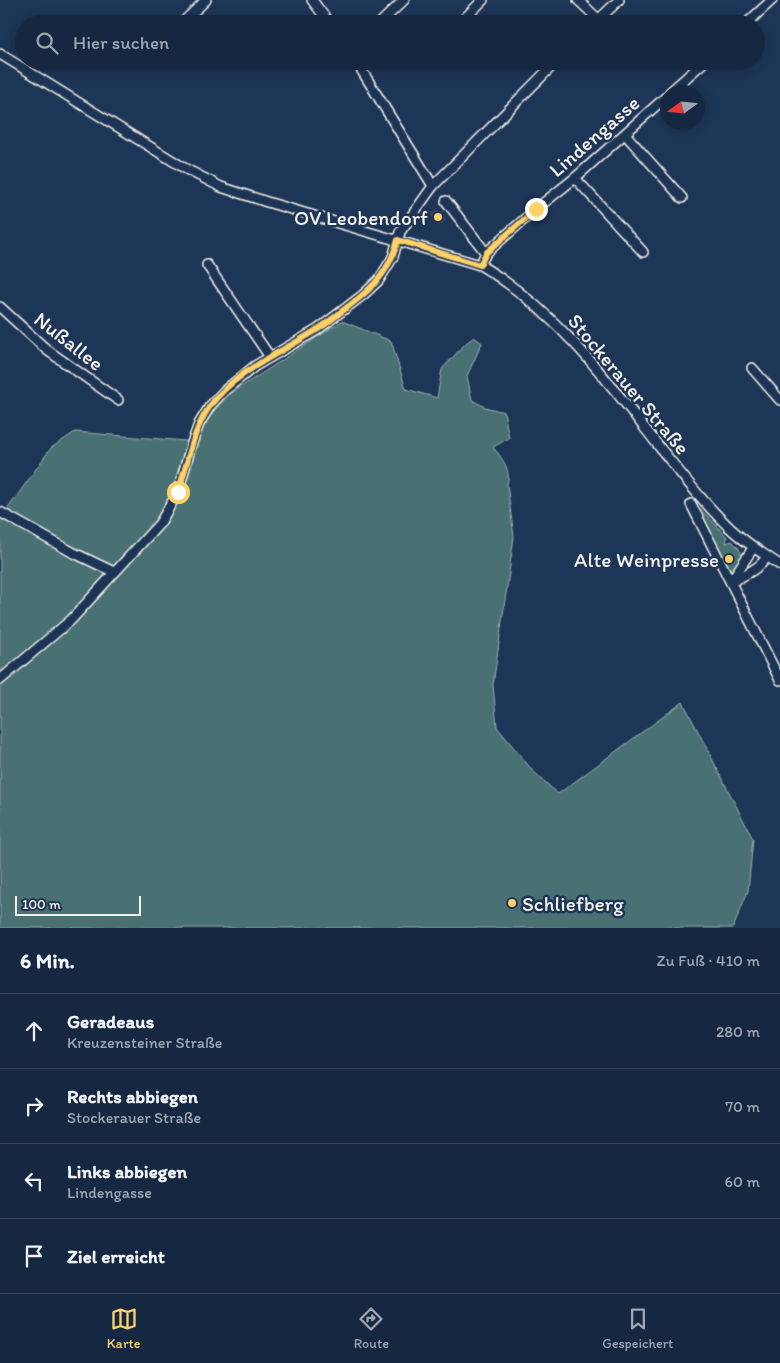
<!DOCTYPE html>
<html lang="de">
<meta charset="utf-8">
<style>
body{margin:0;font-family:Itim,sans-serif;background:#1f3048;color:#f1f3f6}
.compass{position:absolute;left:660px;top:85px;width:45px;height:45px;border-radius:50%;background:#162841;box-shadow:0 2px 12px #0003;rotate:255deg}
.scale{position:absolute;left:15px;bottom:12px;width:126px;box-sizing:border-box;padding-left:5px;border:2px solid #f4f1e8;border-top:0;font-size:14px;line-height:18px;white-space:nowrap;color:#f4f1e8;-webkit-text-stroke:4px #1d3557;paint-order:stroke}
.stop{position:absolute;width:15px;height:15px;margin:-11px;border:4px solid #ffd166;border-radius:50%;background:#fff}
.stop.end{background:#ffd166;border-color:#fff;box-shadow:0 1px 5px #0008}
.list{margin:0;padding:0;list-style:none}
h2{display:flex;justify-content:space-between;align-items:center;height:65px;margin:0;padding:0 20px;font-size:21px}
h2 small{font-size:16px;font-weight:400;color:#9ea6b1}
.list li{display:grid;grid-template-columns:32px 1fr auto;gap:15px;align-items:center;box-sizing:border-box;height:75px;padding:0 20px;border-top:1px solid #35445a}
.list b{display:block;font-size:19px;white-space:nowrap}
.list p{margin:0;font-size:16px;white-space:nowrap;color:#9ea6b1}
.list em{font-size:16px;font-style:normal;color:#9ea6b1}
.icon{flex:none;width:28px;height:28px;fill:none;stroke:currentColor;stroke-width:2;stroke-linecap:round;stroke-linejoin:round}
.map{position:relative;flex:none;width:780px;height:928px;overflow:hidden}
.search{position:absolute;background:#162841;box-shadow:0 2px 12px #0003;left:15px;right:15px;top:15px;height:55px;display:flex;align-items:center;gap:12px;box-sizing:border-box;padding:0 18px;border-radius:28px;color:#9ea6b1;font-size:19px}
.sheet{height:365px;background:#162841}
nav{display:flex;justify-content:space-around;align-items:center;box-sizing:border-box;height:70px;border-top:1px solid #35445a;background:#162841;font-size:14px;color:#9ea6b1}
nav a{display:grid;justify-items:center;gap:2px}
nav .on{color:#ffd166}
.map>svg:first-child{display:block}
.built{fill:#32435e}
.green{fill:#497073;stroke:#9eb0ae}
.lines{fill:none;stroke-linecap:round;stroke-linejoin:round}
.minor-casing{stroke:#f4f1e8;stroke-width:12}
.minor{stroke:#1d3557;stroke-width:9}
.route{stroke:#ffd166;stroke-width:6}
.poi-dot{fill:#ffd166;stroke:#1d3557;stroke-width:2}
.labels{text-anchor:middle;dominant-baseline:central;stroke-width:5;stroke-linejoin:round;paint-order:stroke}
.street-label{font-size:21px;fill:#f4f1e8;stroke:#1d3557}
.poi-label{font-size:21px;fill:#f4f1e8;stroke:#1d3557;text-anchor:end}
</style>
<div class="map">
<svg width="780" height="928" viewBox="0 0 780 928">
<rect width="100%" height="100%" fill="#1d3557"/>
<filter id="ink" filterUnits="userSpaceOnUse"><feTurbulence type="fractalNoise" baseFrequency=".02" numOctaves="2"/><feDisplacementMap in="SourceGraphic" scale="10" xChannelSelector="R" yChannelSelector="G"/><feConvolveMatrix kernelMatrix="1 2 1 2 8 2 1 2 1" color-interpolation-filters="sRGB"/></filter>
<g filter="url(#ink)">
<path class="built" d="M437 208 447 220 439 226 430 214Z"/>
<g class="green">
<path d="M342 321 391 341 406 389 437 398 442 369 466 343 474 337 482 343 467 376 472 400 485 407 504 412 509 438 493 447C501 457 512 470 507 484L514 537 493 685 497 727 532 770 558 794 683 702 753 839 748 891 733 928H0V515L4 514 51 448 75 432 197 442 205 421 227 396Z"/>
<path d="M697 505 727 537 726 543 732 541 738 547 742 555 732 572 729 570Z"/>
</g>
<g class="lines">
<defs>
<g id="minor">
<path d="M312 0 330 24"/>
<path d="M578 0 598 19"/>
<path d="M145 23V24"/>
<path d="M181 24 206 0"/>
<path d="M379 24 404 0"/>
<path d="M459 24 483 0"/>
<path d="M594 24 619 0"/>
<path d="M746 24 772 0"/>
<path d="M0 54 186 169 221 187 267 202 480 265C556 310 608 381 661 449 683 476 705 505 731 529 746 543 763 554 780 565"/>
<path d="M356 61 433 186"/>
<path d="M670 92 705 61"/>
<path d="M625 134 682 198"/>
<path d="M575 178 643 252"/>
<path d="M446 201 486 253"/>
<path d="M207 265 270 357"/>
<path d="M480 265 486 253 536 209 575 178 668 95"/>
<path d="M0 307 47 350 118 400"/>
<path d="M752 368 780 400"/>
<path d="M691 504 780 680"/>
<path d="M0 512 72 552 114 572"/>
<path d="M731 581 753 548"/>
<path d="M731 582C744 575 759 569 767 557"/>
<path d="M0 680 71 620 160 523 178 492 191 446 199 424 210 406 224 391 255 366 317 330 363 295 379 280 393 257 400 232 433 186 557 61"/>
</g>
</defs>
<use href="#minor" class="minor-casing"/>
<use href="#minor" class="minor"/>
</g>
</g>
<g class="lines" filter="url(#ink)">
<path class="route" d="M178 492C188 464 192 431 210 406 234 372 280 353 315 331 327 324 338 314 349 306 374 287 389 272 398 240L480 265 486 253 536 209"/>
</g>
<g class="poi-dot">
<circle cx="438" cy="217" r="5"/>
<circle cx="729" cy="559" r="5"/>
<circle cx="512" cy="903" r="5"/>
</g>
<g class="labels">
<g class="street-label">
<text transform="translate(594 136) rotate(-41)">Lindengasse</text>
<text transform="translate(69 341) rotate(38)">Nußallee</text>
<text transform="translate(629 384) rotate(50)">Stockerauer Straße</text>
</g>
<g class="poi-label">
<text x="428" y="217">OV Leobendorf</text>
<text x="719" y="559">Alte Weinpresse</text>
<text x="522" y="903" text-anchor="start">Schliefberg</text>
</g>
</g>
</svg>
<svg class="compass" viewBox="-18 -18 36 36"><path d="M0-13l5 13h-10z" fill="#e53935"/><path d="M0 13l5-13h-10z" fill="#9ea6b1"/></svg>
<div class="scale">100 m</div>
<div class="stop" style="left:178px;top:492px"></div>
<div class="stop end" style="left:536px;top:209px"></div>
<div class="search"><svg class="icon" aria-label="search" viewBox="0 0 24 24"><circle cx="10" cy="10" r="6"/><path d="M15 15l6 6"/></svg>Hier suchen</div>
</div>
<section class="sheet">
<h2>6 Min.<small>Zu Fuß · 410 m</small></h2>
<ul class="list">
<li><svg class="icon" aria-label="ahead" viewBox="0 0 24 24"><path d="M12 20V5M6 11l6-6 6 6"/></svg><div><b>Geradeaus</b><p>Kreuzensteiner Straße</p></div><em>280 m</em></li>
<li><svg class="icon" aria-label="right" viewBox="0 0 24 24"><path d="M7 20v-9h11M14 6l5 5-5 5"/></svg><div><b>Rechts abbiegen</b><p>Stockerauer Straße</p></div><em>70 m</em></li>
<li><svg class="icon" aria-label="left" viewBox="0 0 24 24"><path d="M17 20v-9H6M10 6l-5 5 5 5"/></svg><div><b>Links abbiegen</b><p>Lindengasse</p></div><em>60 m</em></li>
<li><svg class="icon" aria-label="arrive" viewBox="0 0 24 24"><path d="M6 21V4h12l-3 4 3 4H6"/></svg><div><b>Ziel erreicht</b></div></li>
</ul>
</section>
<nav>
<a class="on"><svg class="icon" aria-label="map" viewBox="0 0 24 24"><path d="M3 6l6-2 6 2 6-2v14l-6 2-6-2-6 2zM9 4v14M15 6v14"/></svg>Karte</a>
<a><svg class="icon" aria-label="directions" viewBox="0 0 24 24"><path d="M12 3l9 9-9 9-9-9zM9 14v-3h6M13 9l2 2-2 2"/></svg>Route</a>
<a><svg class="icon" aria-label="saved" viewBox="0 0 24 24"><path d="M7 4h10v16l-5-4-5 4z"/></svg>Gespeichert</a>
</nav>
